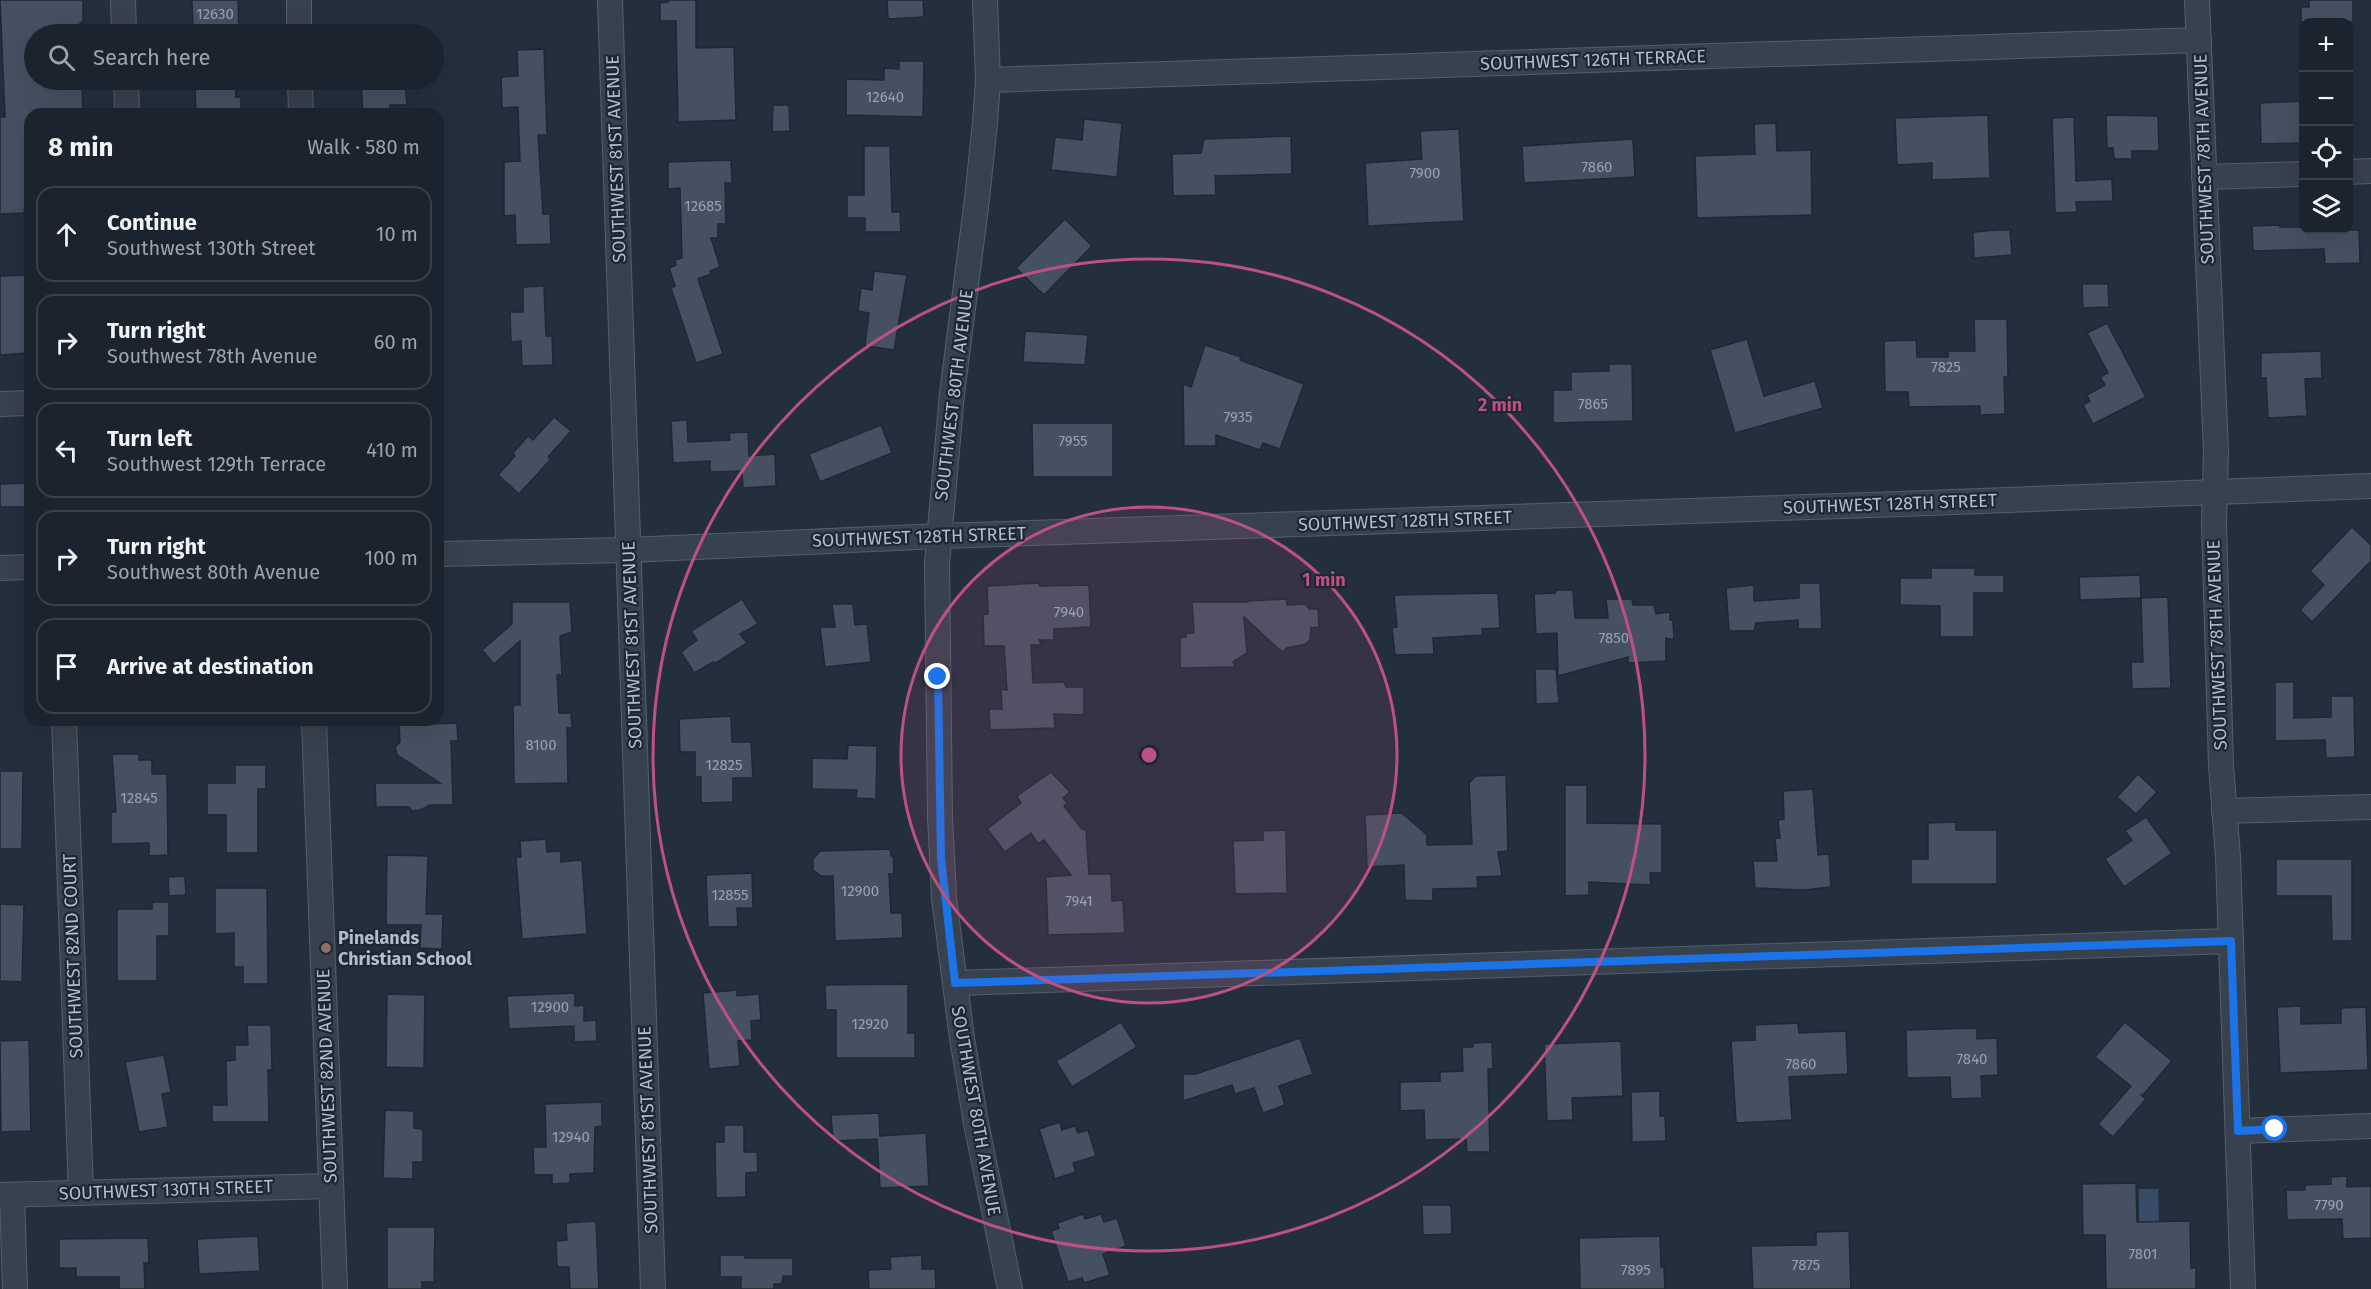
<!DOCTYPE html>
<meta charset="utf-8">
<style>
body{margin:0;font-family:"Fira Sans",sans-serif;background:#242b36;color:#f1f3f6}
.controls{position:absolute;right:18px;top:18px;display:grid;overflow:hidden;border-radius:12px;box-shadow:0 6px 24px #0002}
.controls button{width:54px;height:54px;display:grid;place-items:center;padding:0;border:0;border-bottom:2px solid #39404a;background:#1b232e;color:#f1f3f6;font:30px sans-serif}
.stop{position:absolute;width:18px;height:18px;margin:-14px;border:4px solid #1a73e8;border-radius:50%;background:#fff}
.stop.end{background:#1a73e8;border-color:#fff;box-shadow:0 2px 6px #0008}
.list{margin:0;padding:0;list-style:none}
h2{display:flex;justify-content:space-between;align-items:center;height:78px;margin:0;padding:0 24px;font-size:26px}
h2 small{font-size:20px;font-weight:400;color:#a0a4aa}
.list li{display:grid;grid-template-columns:39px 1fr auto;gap:18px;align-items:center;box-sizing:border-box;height:96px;margin:0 12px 12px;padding:0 12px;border:2px solid #39404a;border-radius:18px}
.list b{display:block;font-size:22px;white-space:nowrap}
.list p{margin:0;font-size:20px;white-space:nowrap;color:#a0a4aa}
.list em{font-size:20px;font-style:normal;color:#a0a4aa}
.icon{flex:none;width:33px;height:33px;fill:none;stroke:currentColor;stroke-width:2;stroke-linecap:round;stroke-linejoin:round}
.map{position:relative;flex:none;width:2371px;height:1289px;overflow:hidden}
.search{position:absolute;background:#1b232e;box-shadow:0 6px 24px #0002;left:24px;top:24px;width:420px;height:66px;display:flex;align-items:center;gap:15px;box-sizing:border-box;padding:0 21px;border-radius:33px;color:#a0a4aa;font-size:22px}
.panel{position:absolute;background:#1b232e;box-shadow:0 6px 24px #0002;left:24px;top:108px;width:420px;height:618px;border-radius:18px}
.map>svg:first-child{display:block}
.water{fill:#394c67}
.building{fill:#455162;stroke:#1f2835;stroke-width:1.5}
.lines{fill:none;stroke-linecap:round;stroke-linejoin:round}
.minor-casing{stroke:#565f6c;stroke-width:26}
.minor{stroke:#38414e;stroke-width:24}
.route{stroke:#1a73e8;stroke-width:8}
.ring{fill:none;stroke:#bd5182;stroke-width:3}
.education-dot{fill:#8d6e63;stroke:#1d2633;stroke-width:2}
.labels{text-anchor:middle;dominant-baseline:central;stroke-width:4.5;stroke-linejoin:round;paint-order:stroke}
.number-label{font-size:15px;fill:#98a1af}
.street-label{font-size:18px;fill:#b4bcc9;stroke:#1d2633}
.poi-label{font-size:18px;font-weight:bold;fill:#b4bcc9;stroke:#1d2633;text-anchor:start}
.centre{fill:#bd5182;stroke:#1d2633;stroke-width:3}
.ring-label{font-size:18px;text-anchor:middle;font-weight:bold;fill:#bd5182;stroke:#1d2633;stroke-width:4.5;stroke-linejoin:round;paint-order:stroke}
</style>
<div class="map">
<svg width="2371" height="1289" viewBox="0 0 2371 1289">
<rect width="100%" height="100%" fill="#242f3e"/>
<path class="water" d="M2139 1189H2158L2159 1228H2139Z"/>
<g class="building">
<path d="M0 0H83V22L80 23 81 34H34V80H82L83 114H30V130H28L30 205H25L24 213 0 214V117H5Z"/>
<path d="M192 0H238L239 34H212V29H193Z"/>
<path d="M667 0H696V48L734 47 736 120 678 122 676 21H660V3L668 2Z"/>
<path d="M887 0H923L924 17 888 19Z"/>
<path d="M2309 0H2353V22H2301V7H2309Z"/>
<path d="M544 49 547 135H538L543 214H550L551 244 516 245 515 215 504 216V162L520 161 518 107 502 108 501 77 518 76 517 50Z"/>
<path d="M899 61H924L923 117 846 115V79L884 80V68L899 69Z"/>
<path d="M206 80H235L236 97H241V114H196L195 88H206Z"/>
<path d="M361 80H405L407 105H390V114H363Z"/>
<path d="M2304 101V143L2261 144 2260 103Z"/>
<path d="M773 105H789L790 131 772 132Z"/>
<path d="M1988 115 1990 178 1932 180V163L1897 165 1895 118Z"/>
<path d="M2106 115 2158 116 2159 151H2132V159H2114L2113 148H2107Z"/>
<path d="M2074 117 2076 181 2112 179 2113 201 2076 202 2077 212 2055 213 2052 118Z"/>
<path d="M1084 119 1122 123 1117 177 1051 170 1055 137 1082 140Z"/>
<path d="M1776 123 1777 151 1811 150 1812 215 1697 218 1695 156 1755 154 1754 124Z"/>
<path d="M1459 129 1464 221 1368 226 1365 163 1422 159 1420 131Z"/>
<path d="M1291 136 1292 174 1215 176 1216 195 1173 196 1172 154 1201 153 1204 139Z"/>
<path d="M1633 139 1635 177 1524 183 1522 146Z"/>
<path d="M864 146H890L892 212H900L901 232H865V218H847V195H864Z"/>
<path d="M731 160 732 183H725L726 224H718V238H711L720 267 710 271 711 274 698 279 723 354 696 363 671 288 675 286 669 268 676 265 675 260 682 258 680 188 668 189V162Z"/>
<path d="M1065 219 1092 246 1044 295 1016 268Z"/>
<path d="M2280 225V227H2304V230H2359L2360 263 2325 264 2324 249 2253 251 2252 226Z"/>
<path d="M1998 230H2010L2012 255 1974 258 1973 232Z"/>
<path d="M874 271 907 275 894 350 865 346 869 313 858 311 861 288 872 290Z"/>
<path d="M30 275V353L0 355V276Z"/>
<path d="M2082 284H2108L2109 307 2083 308Z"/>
<path d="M544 286 546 336H552L553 365 522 366 521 341 511 342 510 312H523V287Z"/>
<path d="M1974 319H2007L2008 377H2004L2005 414 1980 415V406L1909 407 1908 392H1885L1884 341 1916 340 1917 357H1948V351H1975Z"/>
<path d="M2107 323 2146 397 2093 424 2083 405 2090 401 2087 395 2105 385 2100 377 2108 373 2087 333Z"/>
<path d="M1025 331 1088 335 1085 365 1023 362Z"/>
<path d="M1747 339 1764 396 1815 381 1823 408 1735 433 1710 350Z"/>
<path d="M1205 345 1241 357 1240 360 1304 384 1280 449 1263 443 1260 450 1216 435V446H1184L1183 384 1191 387Z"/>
<path d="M2321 351 2322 378 2305 379 2307 416 2268 418 2266 378H2261V353Z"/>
<path d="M1609 364H1632L1633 421 1553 423V390H1571V372L1609 371Z"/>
<path d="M554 417 571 431 548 457 551 459 519 494 498 475 515 456 513 453 528 436 533 440Z"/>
<path d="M687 420 688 442 730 440 729 433 748 432 749 456 775 454 776 486 743 488 742 471 710 472V461L673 463 671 421Z"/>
<path d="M1032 423H1113V477H1033Z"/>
<path d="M881 425 892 453 820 482 809 454Z"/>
<path d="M30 483V507H0V484Z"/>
<path d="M2352 527 2371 545V561L2312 622 2300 610 2324 585 2310 571Z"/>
<path d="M1931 568H1975V575H2004V593H1974V637H1940V606L1900 605V578H1931Z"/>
<path d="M2140 575 2141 598 2080 600 2079 577Z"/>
<path d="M1038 583 1040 586 1089 585 1091 627 1054 629V640H1039L1041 645H1031L1033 683 1064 682 1066 687H1084V715L1054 714 1055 728 990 730 989 709H1002L1001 689 1007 690 1004 646H984L983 615 988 614 987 586Z"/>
<path d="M1799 583H1820L1822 629H1798V620L1756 623 1754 631H1729L1726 588 1754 585V601L1799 598Z"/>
<path d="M1556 590H1573L1575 618H1608L1606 599H1632L1633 605H1654L1656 614 1670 612V620H1673L1674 640 1666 638V661L1628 663V657L1558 676 1557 633 1536 634 1534 594 1555 593Z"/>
<path d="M1498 593 1500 628 1482 629 1483 635 1433 638 1434 654 1395 655 1392 628 1397 627 1394 595Z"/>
<path d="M2168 597 2171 688 2132 689 2131 662H2143L2141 598Z"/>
<path d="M742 599 758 624 740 634 747 643 716 663 713 662 694 673 681 652 697 640 691 631Z"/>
<path d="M1286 599 1287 605 1306 604 1309 609H1318L1319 627 1311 628 1310 640 1306 644 1287 648 1282 652 1244 617 1247 653 1233 662 1235 667 1180 668V637H1186V633H1194L1192 602H1248V601Z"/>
<path d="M512 602H570L572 632 560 636 562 675H557L559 713H571L572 728H567L568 783 514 784 513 705H520V641L494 664 482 650 512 624Z"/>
<path d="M832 604H853L855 625 867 624 871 662 825 667 820 627H835Z"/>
<path d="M1535 669H1556L1559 703 1536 704Z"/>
<path d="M2275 682H2294V718L2331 717V696H2354L2355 757 2326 758 2325 740 2275 741Z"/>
<path d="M731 716 732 742H751L753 778H733V802L701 803V777H695V752H680L679 719Z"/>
<path d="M457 723 458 741H451L453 805H430L420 810 412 811 409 807H376L375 783H440L397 755 395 747 400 742 399 725Z"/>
<path d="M848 745 877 746 876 799 856 798 857 790 812 789V758L847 759Z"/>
<path d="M112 754H139V760H152V774H167L168 855 149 856V843L111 844V812H116Z"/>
<path d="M235 765H266V789H258V853H226V815H207V783H235Z"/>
<path d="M0 771H23L22 849H0Z"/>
<path d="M1051 772 1070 792 1063 798 1067 803 1064 806 1082 829 1086 830 1089 874H1111L1112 901 1123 900 1125 933 1048 935 1046 877 1071 875 1044 840 1038 844 1031 833 1005 852 987 829 1021 803 1017 796Z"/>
<path d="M2138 774 2157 792 2136 814 2117 797Z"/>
<path d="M1506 775 1508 851 1498 852 1502 876 1477 877 1478 888 1433 889V901L1405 900 1404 865 1367 867 1365 815 1402 813 1427 835V845L1472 844 1469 783 1476 776Z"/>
<path d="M1565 785H1587V823L1662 824V873H1650L1651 885 1589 882V895L1565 896Z"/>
<path d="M1813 789 1818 855 1829 854 1831 887 1804 890 1755 888 1753 861H1777L1775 838H1780L1778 820 1784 819 1783 791Z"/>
<path d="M2146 817 2172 853 2124 887 2105 859 2132 840 2125 831Z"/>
<path d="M1956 822V830H1997V884H1911V859H1928V823Z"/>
<path d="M1286 830 1287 893 1235 894 1233 841 1263 840V831Z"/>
<path d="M546 839 547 852 561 851V862L582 860 587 934 522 939 516 857H521L520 841Z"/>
<path d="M890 849 891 856H893L894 874H889L891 913H902L903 938 835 941 833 876H821L813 870V859L820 851Z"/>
<path d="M387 855 428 856 426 914H443L442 949 420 948 421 925H386Z"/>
<path d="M2276 859H2352V941H2332L2331 896H2276Z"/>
<path d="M752 873 753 908H737L738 927H708L706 875Z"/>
<path d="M185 876 186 895 169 896 168 877Z"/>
<path d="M215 888H267L268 984H243V967H234V933L215 934Z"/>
<path d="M152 902H169V936H157V981H117V909H152Z"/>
<path d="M0 904 24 905 22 982 0 981Z"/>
<path d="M908 984V1033H915V1058H836V1010H826L825 985Z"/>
<path d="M737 990V996L759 994 761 1020 751 1021 752 1040 738 1041 740 1066 709 1069 703 993Z"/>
<path d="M575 993V1006L584 1005V1021L596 1020 597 1041 574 1042V1026L509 1029 507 996Z"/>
<path d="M387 994 425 995 424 1068 386 1067Z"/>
<path d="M2301 1006V1024L2341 1023V1008L2366 1007 2368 1070 2280 1073 2277 1007Z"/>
<path d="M1121 1022 1137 1047 1072 1087 1056 1061Z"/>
<path d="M2125 1022 2172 1061 2142 1096 2140 1094 2146 1099 2113 1137 2098 1124 2131 1086 2095 1057Z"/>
<path d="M1798 1023 1799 1033 1846 1031 1848 1074 1789 1077 1792 1120 1736 1123 1731 1041 1755 1040V1025Z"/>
<path d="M247 1025H271L272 1070H268L269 1122H212V1105H227L226 1061 235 1060V1045H248Z"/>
<path d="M1977 1028V1039L1997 1038 1998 1075 1981 1076 1982 1098 1951 1099 1950 1077 1907 1078 1906 1030Z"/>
<path d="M1300 1038 1313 1074 1279 1086 1285 1105 1263 1113 1254 1088 1235 1094 1232 1085 1183 1101V1074H1196Z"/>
<path d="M29 1040 31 1131 1 1132 0 1041Z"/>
<path d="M1621 1041 1623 1096 1572 1098 1573 1120 1547 1121 1544 1044Z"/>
<path d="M1492 1042 1493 1069H1488L1490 1152H1467L1466 1139 1425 1140 1424 1110 1400 1111V1082L1440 1081V1072L1463 1071 1462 1047H1473V1043Z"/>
<path d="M164 1055 171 1092 162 1094 168 1127 139 1132 125 1062Z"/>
<path d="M1660 1091V1116H1665L1666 1141 1632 1142 1631 1092Z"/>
<path d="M602 1102V1126L595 1127 594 1173 570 1174V1183L552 1184V1175H534L533 1147H546L545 1104Z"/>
<path d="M385 1110 414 1111V1128L423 1129V1162H413V1179L383 1178Z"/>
<path d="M879 1113 880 1136 926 1133 929 1186 880 1188 877 1139 833 1141 831 1115Z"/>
<path d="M1060 1122 1062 1130 1075 1126 1078 1133 1088 1130 1096 1156 1073 1163 1076 1172 1055 1179 1039 1129Z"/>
<path d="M724 1125H744V1152H757L758 1172 746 1173V1197L716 1198 715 1142H724Z"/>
<path d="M2347 1176V1187L2371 1186V1238L2343 1239 2342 1219 2287 1220 2286 1190H2305V1185L2331 1184V1177Z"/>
<path d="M2136 1183 2137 1222 2190 1221 2191 1268H2196V1289H2106L2105 1235H2083L2082 1184Z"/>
<path d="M1422 1205H1451L1452 1234 1423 1235Z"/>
<path d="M1083 1214 1085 1219 1101 1214 1104 1222 1117 1218 1126 1246 1103 1254 1110 1275 1084 1283 1082 1278 1068 1282 1051 1231 1059 1228 1057 1223Z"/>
<path d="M596 1221 599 1289H570L569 1267H557L556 1241 567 1240 566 1223Z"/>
<path d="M387 1227H435L434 1282H422V1289H387Z"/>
<path d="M1849 1231 1851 1289H1753L1751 1246 1816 1245V1232Z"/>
<path d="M258 1236 260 1271 199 1274 197 1239Z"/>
<path d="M1660 1236 1661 1267H1664L1665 1289H1580L1579 1238Z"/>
<path d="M148 1238 149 1263H144L145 1289H119V1277H76V1268H59V1239Z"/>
<path d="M720 1255H745V1258H793V1276H783L782 1284H774V1289H741V1277H720Z"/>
<path d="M922 1255V1269H935L936 1289H869L868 1270 891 1269 890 1257Z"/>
</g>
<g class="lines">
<defs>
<g id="minor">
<path d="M123 0 124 34"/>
<path d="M299 0V34"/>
<path d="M610 0 653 1289"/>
<path d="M985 0 988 80 985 123 977 199 952 394 937 563 940 817 944 898 962 1038 976 1123 1010 1289"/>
<path d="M2197 0 2216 451 2214 524 2221 765 2228 857 2243 1289"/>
<path d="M126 80 127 114"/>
<path d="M300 80 301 114"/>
<path d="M988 80 2199 40"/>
<path d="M2348 172 2371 171"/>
<path d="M2204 177 2304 174"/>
<path d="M0 404 30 403"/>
<path d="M438 554 628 550 940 536 1901 504 2371 486"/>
<path d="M0 568 30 567"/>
<path d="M64 720 81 1193"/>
<path d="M314 720 335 1289"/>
<path d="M2224 811 2371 807"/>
<path d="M955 983 2231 941"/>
<path d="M2238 1131 2371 1126"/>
<path d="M0 1195 331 1186"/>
<path d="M12 1195 15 1289"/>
</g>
</defs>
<use href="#minor" class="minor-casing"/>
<use href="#minor" class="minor"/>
</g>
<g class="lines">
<path class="route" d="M938 677 941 858 955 983 2231 941 2238 1131 2275 1129"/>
</g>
<circle cx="1149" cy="755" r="248" fill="#bd5182" fill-opacity=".12"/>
<g class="ring">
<circle cx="1149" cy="755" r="248"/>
<circle cx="1149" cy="755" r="496"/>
</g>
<circle class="education-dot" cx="326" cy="948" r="6"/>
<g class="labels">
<g class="number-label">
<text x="215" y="14">12630</text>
<text x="885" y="97">12640</text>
<text x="1597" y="167">7860</text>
<text x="1425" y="173">7900</text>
<text x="703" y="206">12685</text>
<text x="1946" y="367">7825</text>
<text x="1593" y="404">7865</text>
<text x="1238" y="417">7935</text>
<text x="1073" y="441">7955</text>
<text x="1069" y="612">7940</text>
<text x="1614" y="638">7850</text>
<text x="541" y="745">8100</text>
<text x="724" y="765">12825</text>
<text x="139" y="798">12845</text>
<text x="860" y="891">12900</text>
<text x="730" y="895">12855</text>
<text x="1079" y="901">7941</text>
<text x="550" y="1007">12900</text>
<text x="870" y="1024">12920</text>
<text x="1972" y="1059">7840</text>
<text x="1801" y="1064">7860</text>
<text x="571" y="1137">12940</text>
<text x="2329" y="1205">7790</text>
<text x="2143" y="1254">7801</text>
<text x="1806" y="1265">7875</text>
<text x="1636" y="1270">7895</text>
</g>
<g class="street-label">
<text transform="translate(1593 60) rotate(-2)">SOUTHWEST 126TH TERRACE</text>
<text transform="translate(616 159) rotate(-92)">SOUTHWEST 81ST AVENUE</text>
<text transform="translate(2204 159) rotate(-92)">SOUTHWEST 78TH AVENUE</text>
<text transform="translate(954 395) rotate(-83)">SOUTHWEST 80TH AVENUE</text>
<text transform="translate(1890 504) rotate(-2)">SOUTHWEST 128TH STREET</text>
<text transform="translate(1405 521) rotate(-2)">SOUTHWEST 128TH STREET</text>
<text transform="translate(919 537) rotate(-2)">SOUTHWEST 128TH STREET</text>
<text transform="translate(632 645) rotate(-92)">SOUTHWEST 81ST AVENUE</text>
<text transform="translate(2217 645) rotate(-92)">SOUTHWEST 78TH AVENUE</text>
<text transform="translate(73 956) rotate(-92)">SOUTHWEST 82ND COURT</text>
<text transform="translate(327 1076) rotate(-92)">SOUTHWEST 82ND AVENUE</text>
<text transform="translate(976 1111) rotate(80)">SOUTHWEST 80TH AVENUE</text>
<text transform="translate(648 1130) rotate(-92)">SOUTHWEST 81ST AVENUE</text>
<text transform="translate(166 1190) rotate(-2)">SOUTHWEST 130TH STREET</text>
</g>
<g class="poi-label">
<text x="338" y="938">Pinelands<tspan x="338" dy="21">Christian School</tspan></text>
</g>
</g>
<circle cx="1149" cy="755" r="9" class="centre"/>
<g class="ring-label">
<text x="1500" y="411">2 min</text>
<text x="1324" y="586">1 min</text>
</g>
</svg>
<div class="controls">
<button>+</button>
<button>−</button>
<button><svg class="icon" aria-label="locate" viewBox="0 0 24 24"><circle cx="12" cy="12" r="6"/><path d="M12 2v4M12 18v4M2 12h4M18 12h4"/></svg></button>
<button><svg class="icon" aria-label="layers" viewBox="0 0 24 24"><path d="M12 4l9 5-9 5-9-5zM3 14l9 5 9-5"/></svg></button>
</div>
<div class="stop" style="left:2275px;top:1129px"></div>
<div class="stop end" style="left:938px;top:677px"></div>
<div class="search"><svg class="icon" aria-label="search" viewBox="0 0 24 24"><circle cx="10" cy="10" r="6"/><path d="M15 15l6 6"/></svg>Search here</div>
<section class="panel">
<h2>8 min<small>Walk · 580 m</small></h2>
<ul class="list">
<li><svg class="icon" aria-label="ahead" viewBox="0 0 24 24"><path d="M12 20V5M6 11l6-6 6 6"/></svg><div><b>Continue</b><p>Southwest 130th Street</p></div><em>10 m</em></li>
<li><svg class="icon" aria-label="right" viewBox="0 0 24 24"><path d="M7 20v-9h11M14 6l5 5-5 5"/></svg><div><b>Turn right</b><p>Southwest 78th Avenue</p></div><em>60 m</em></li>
<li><svg class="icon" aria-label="left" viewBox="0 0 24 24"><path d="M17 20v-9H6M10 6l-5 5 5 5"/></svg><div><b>Turn left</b><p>Southwest 129th Terrace</p></div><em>410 m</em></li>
<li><svg class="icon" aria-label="right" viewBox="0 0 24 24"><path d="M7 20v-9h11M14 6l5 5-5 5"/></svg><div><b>Turn right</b><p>Southwest 80th Avenue</p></div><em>100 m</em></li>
<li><svg class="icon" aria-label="arrive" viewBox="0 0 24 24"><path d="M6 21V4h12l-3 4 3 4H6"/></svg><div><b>Arrive at destination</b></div></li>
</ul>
</section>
</div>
